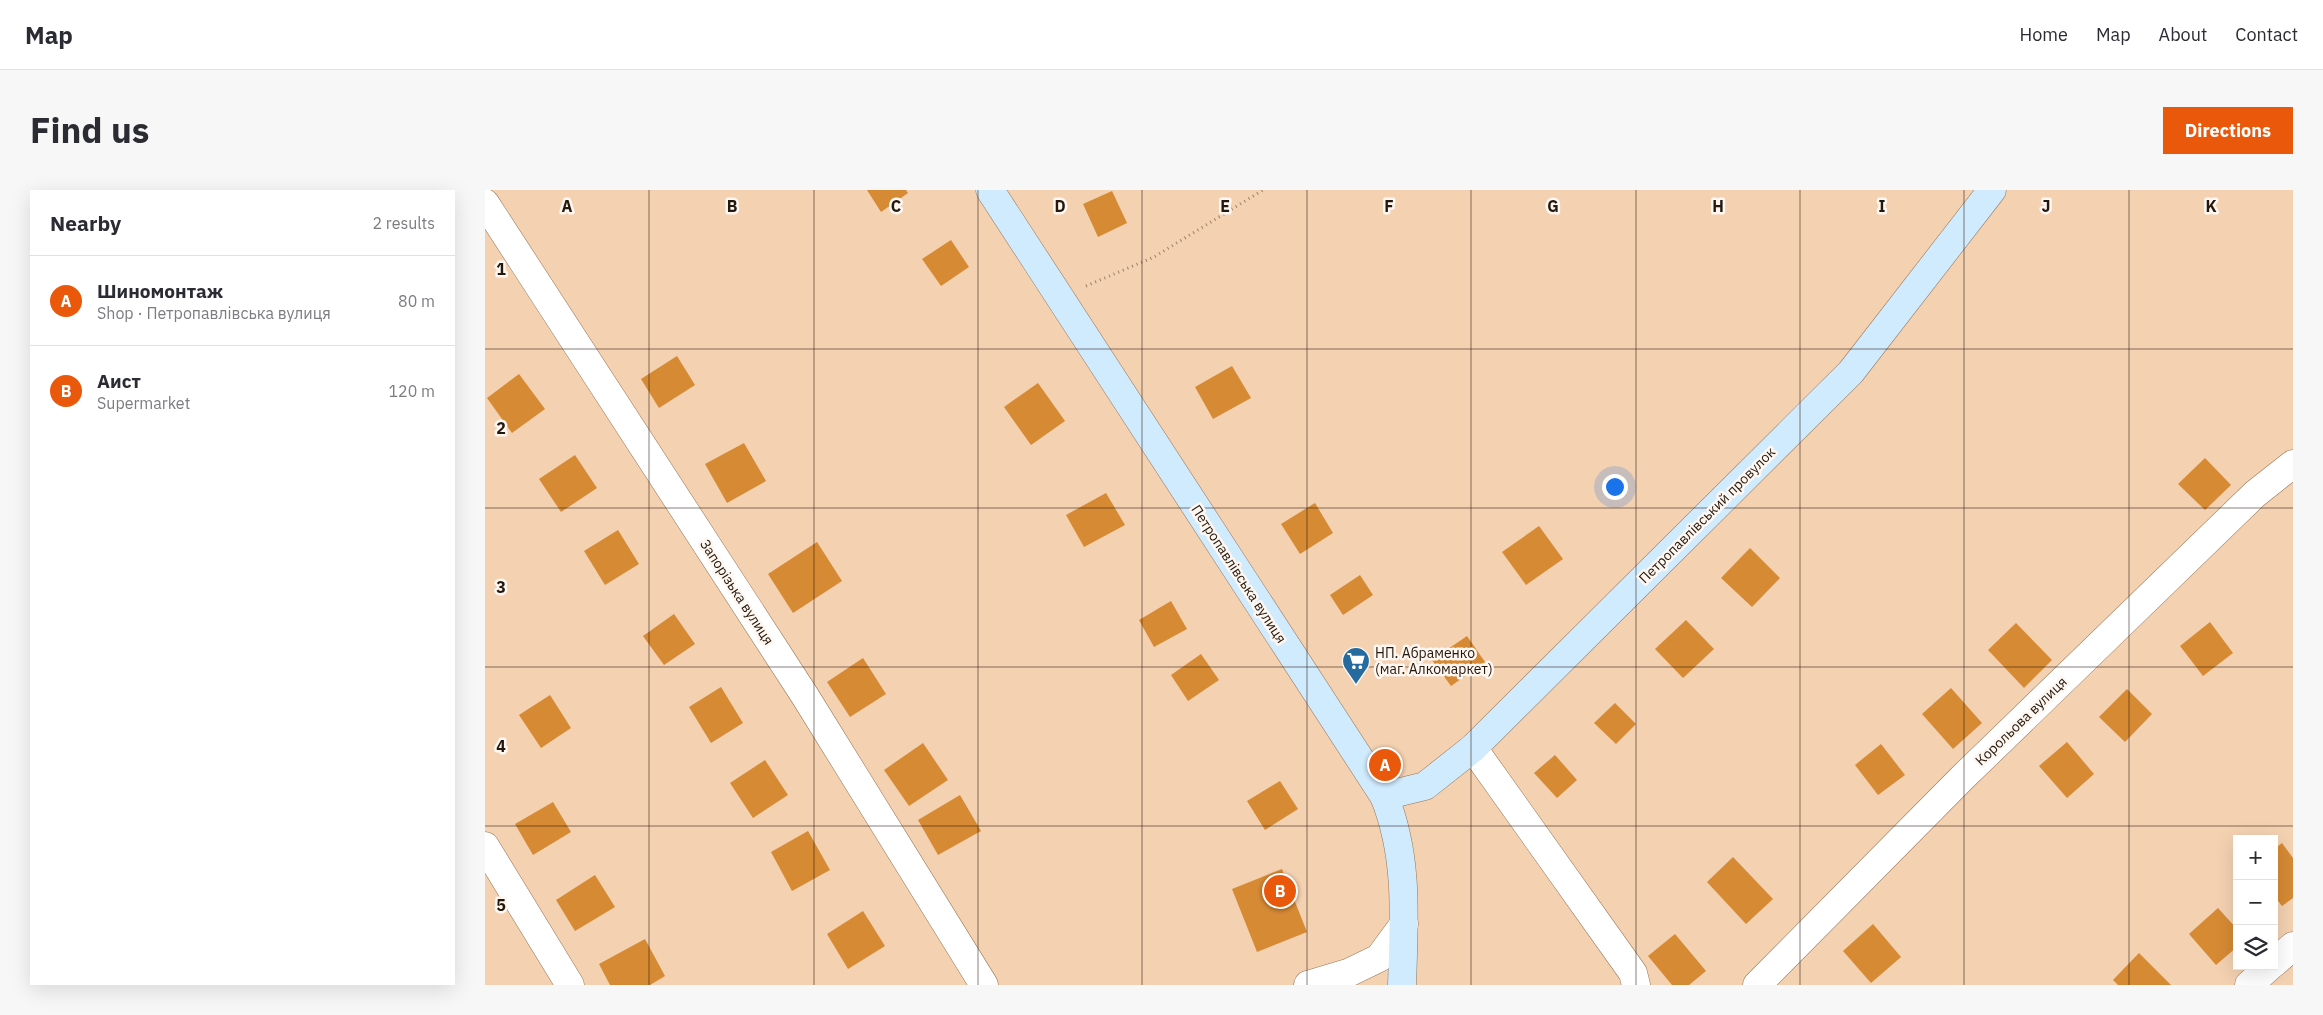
<!DOCTYPE html>
<meta charset="utf-8">
<style>
body{margin:0;font-family:"IBM Plex Sans",sans-serif;background:#f7f7f7;color:#2b2b33}
.controls{position:absolute;right:15px;bottom:15px;display:grid;overflow:hidden;border-radius:0px;box-shadow:0 5px 20px #0002}
.controls button{width:45px;height:45px;display:grid;place-items:center;padding:0;border:0;border-bottom:1px solid #e1e1e2;background:#fff;color:#2b2b33;font:25px sans-serif}
.you{position:absolute;left:1129px;top:296px;width:18px;height:18px;margin:-12px;border:4px solid #fff;border-radius:50%;background:#1a73e8;box-shadow:0 0 0 8px #1a73e833}
.badge{display:grid;place-items:center;width:32px;height:32px;border-radius:50%;background:#ea580c;color:#fff;font-size:16px;font-weight:700}
.pin{position:absolute;translate:-50% -50%;border:2px solid #fff;box-shadow:0 1px 5px #0006}
.list{margin:0;padding:0;list-style:none}
h2{display:flex;justify-content:space-between;align-items:center;height:65px;margin:0;padding:0 20px;font-size:21px}
h2 small{font-size:16px;font-weight:400;color:#7c7c81}
.list li{display:grid;grid-template-columns:32px 1fr auto;gap:15px;align-items:center;box-sizing:border-box;height:90px;padding:0 20px;border-top:1px solid #e1e1e2}
.list b{display:block;font-size:19px;white-space:nowrap}
.list p{margin:0;font-size:16px;white-space:nowrap;color:#7c7c81}
.list em{font-size:16px;font-style:normal;color:#7c7c81}
.icon{flex:none;width:28px;height:28px;fill:none;stroke:currentColor;stroke-width:2;stroke-linecap:round;stroke-linejoin:round}
.map{position:relative;flex:none;width:1808px;height:795px;overflow:hidden;border-radius:0px}
header{display:flex;align-items:center;gap:30px;box-sizing:border-box;height:70px;padding:0 25px;background:#fff;border-bottom:1px solid #e1e1e2}
header strong{font-size:24px}
nav{display:flex;gap:28px;margin-inline-start:auto;font-size:18px}
.intro{display:flex;align-items:center;justify-content:space-between;box-sizing:border-box;height:120px;padding:0 30px}
h1{margin:0;font-size:35px}
.button{padding:12px 22px;border-radius:0px;background:#ea580c;color:#fff;font-size:18px;font-weight:700}
main{display:flex;gap:30px;padding:0 30px}
aside{flex:1;background:#fff;border-radius:0px;box-shadow:0 5px 20px #0002}
.map>svg:first-child{display:block}
.building{fill:#d68a34}
.lines{fill:none;stroke-linecap:round;stroke-linejoin:round}
.street-casing{stroke:#957659;stroke-width:29}
.secondary-casing{stroke:#957659;stroke-width:29}
.path{stroke:#998169;stroke-width:3;stroke-dasharray:1 4;stroke-linecap:butt}
.street{stroke:#fff;stroke-width:28}
.secondary{stroke:#d0eafe;stroke-width:28}
.grid{fill:none;stroke:#24180c;stroke-width:1;stroke-opacity:0.55}
.labels{text-anchor:middle;dominant-baseline:central;stroke-width:5;stroke-linejoin:round;paint-order:stroke}
.street-label{font-size:14px;fill:#24180c;stroke:#fef7f1}
.poi-label{font-size:14px;fill:#24180c;stroke:#fef7f1;text-anchor:start}
.grid-label{font-size:16px;text-anchor:middle;font-weight:bold;fill:#24180c;stroke:#fef7f1;stroke-width:5;stroke-linejoin:round;paint-order:stroke}
</style>
<header>
<strong>Map</strong>
<nav><a>Home</a><a>Map</a><a>About</a><a>Contact</a></nav>
</header>
<div class="intro"><h1>Find us</h1><a class="button">Directions</a></div>
<main>
<aside>
<h2>Nearby<small>2 results</small></h2>
<ul class="list">
<li><span class="badge">A</span><div><b>Шиномонтаж</b><p>Shop · Петропавлівська вулиця</p></div><em>80 m</em></li>
<li><span class="badge">B</span><div><b>Аист</b><p>Supermarket</p></div><em>120 m</em></li>
</ul>
</aside>
<div class="map">
<svg width="1808" height="795" viewBox="0 0 1808 795">
<rect width="100%" height="100%" fill="#f3d1b1"/>
<g class="building">
<path d="M382 0H421L423 3 396 22Z"/>
<path d="M627 1 642 33 613 47 598 14Z"/>
<path d="M466 50 484 77 456 96 437 69Z"/>
<path d="M192 166 210 195 174 218 156 189Z"/>
<path d="M747 176 766 208 728 229 710 197Z"/>
<path d="M34 184 60 219 27 243 2 208Z"/>
<path d="M553 193 580 231 546 255 519 217Z"/>
<path d="M259 253 281 291 242 313 220 274Z"/>
<path d="M90 265 112 298 76 322 54 289Z"/>
<path d="M1720 268 1746 295 1720 320 1693 294Z"/>
<path d="M621 303 640 335 599 357 581 325Z"/>
<path d="M830 313 848 343 815 364 796 334Z"/>
<path d="M1054 336 1078 369 1041 395 1017 362Z"/>
<path d="M133 340 154 374 120 395 99 361Z"/>
<path d="M332 352 357 391 308 423 283 384Z"/>
<path d="M1265 358 1295 388 1267 417 1236 388Z"/>
<path d="M875 385 888 405 858 425 845 405Z"/>
<path d="M686 411 702 439 669 457 654 430Z"/>
<path d="M189 424 210 454 179 475 158 446Z"/>
<path d="M1201 430 1229 459 1198 488 1170 459Z"/>
<path d="M1725 432 1748 463 1718 486 1695 456Z"/>
<path d="M1531 433 1567 470 1539 498 1503 460Z"/>
<path d="M982 446 1000 472 966 496 947 470Z"/>
<path d="M716 464 734 490 703 511 686 485Z"/>
<path d="M378 468 401 504 365 527 342 492Z"/>
<path d="M236 497 258 533 226 553 204 517Z"/>
<path d="M1466 498 1497 533 1468 559 1437 524Z"/>
<path d="M1642 499 1667 524 1640 552 1614 527Z"/>
<path d="M65 505 86 538 56 558 34 525Z"/>
<path d="M1130 513 1151 534 1131 554 1109 533Z"/>
<path d="M1582 552 1609 584 1582 608 1554 576Z"/>
<path d="M438 553 463 590 424 616 399 580Z"/>
<path d="M1396 554 1420 585 1393 605 1370 575Z"/>
<path d="M1070 565 1092 590 1072 608 1049 583Z"/>
<path d="M280 570 303 605 268 628 245 593Z"/>
<path d="M795 591 813 619 780 640 762 611Z"/>
<path d="M475 605 496 641 453 665 433 630Z"/>
<path d="M68 612 86 642 48 665 30 634Z"/>
<path d="M323 641 345 680 307 701 286 662Z"/>
<path d="M1797 653 1808 668V708L1797 716 1789 706V659Z"/>
<path d="M1248 667 1288 709 1261 734 1222 692Z"/>
<path d="M797 679 822 742 772 762 747 699Z"/>
<path d="M110 685 130 717 90 741 71 710Z"/>
<path d="M1733 718 1752 739V757L1731 775 1704 744Z"/>
<path d="M378 721 400 756 363 779 342 744Z"/>
<path d="M1388 734 1416 767 1386 793 1358 761Z"/>
<path d="M1190 744 1221 781 1204 795H1187L1163 766Z"/>
<path d="M160 749 180 786 165 795H125L114 774Z"/>
<path d="M1654 763 1686 795H1633L1628 790Z"/>
</g>
<g class="lines">
<defs>
<g id="street">
<path d="M0 13 320 506 499 795"/>
<path d="M988 558 1148 783 1151 795"/>
<path d="M0 656 85 795"/>
<path d="M1789 773 1808 756"/>
<path d="M823 795 863 783 894 768 919 734"/>
<path d="M1272 795 1477 588 1770 304 1808 274"/>
<path d="M1764 795 1785 776"/>
</g>
<g id="secondary">
<path d="M505 0 899 606C924 667 919 730 917 795"/>
<path d="M899 606 940 596 988 558 1366 182 1507 0"/>
</g>
</defs>
<use href="#street" class="street-casing"/>
<use href="#secondary" class="secondary-casing"/>
<path class="path" d="M601 96 669 67 778 0"/>
<use href="#street" class="street"/>
<use href="#secondary" class="secondary"/>
</g>
<path class="grid" d="M164 0V795M329 0V795M493 0V795M657 0V795M822 0V795M986 0V795M1151 0V795M1315 0V795M1479 0V795M1644 0V795M0 159H1808M0 318H1808M0 477H1808M0 636H1808"/>
<defs>
<symbol id="supermarket-pin" viewBox="-11 -11 22 30"><path d="M0 17L-7.5 6A9.5 9.5 0 1 1 7.5 6Z" fill="#256b9f" stroke="#fef7f1"/><path d="M-6-5.5h2.5l.6 2H6L4.5 2H-2.5L-4.4-4H-6ZM-1.5 3.2a1.3 1.3 0 1 0 .1 0ZM3 3.2a1.3 1.3 0 1 0 .1 0Z" fill="#fff"/></symbol>
</defs>
<g fill-rule="evenodd">
<use href="#supermarket-pin" x="855" y="455" width="32" height="43"/>
</g>
<g class="labels">
<g class="street-label">
<text transform="translate(1222 325) rotate(-45)">Петропавлівський провулок</text>
<text transform="translate(754 384) rotate(57)">Петропавлівська вулиця</text>
<text transform="translate(252 402) rotate(57)">Запорізька вулиця</text>
<text transform="translate(1536 531) rotate(-44)">Корольова вулиця</text>
</g>
<g class="poi-label">
<text x="890" y="463">НП. Абраменко<tspan x="890" dy="16">(маг. Алкомаркет)</tspan></text>
</g>
</g>
<g class="grid-label">
<text x="82" y="22">A</text>
<text x="247" y="22">B</text>
<text x="411" y="22">C</text>
<text x="575" y="22">D</text>
<text x="740" y="22">E</text>
<text x="904" y="22">F</text>
<text x="1068" y="22">G</text>
<text x="1233" y="22">H</text>
<text x="1397" y="22">I</text>
<text x="1561" y="22">J</text>
<text x="1726" y="22">K</text>
<text x="16" y="85">1</text>
<text x="16" y="244">2</text>
<text x="16" y="403">3</text>
<text x="16" y="562">4</text>
<text x="16" y="721">5</text>
</g>
</svg>
<div class="controls">
<button>+</button>
<button>−</button>
<button><svg class="icon" aria-label="layers" viewBox="0 0 24 24"><path d="M12 4l9 5-9 5-9-5zM3 14l9 5 9-5"/></svg></button>
</div>
<div class="you"></div>
<div class="pin badge" style="left:900px;top:575px">A</div>
<div class="pin badge" style="left:795px;top:701px">B</div>
</div>
</main>
